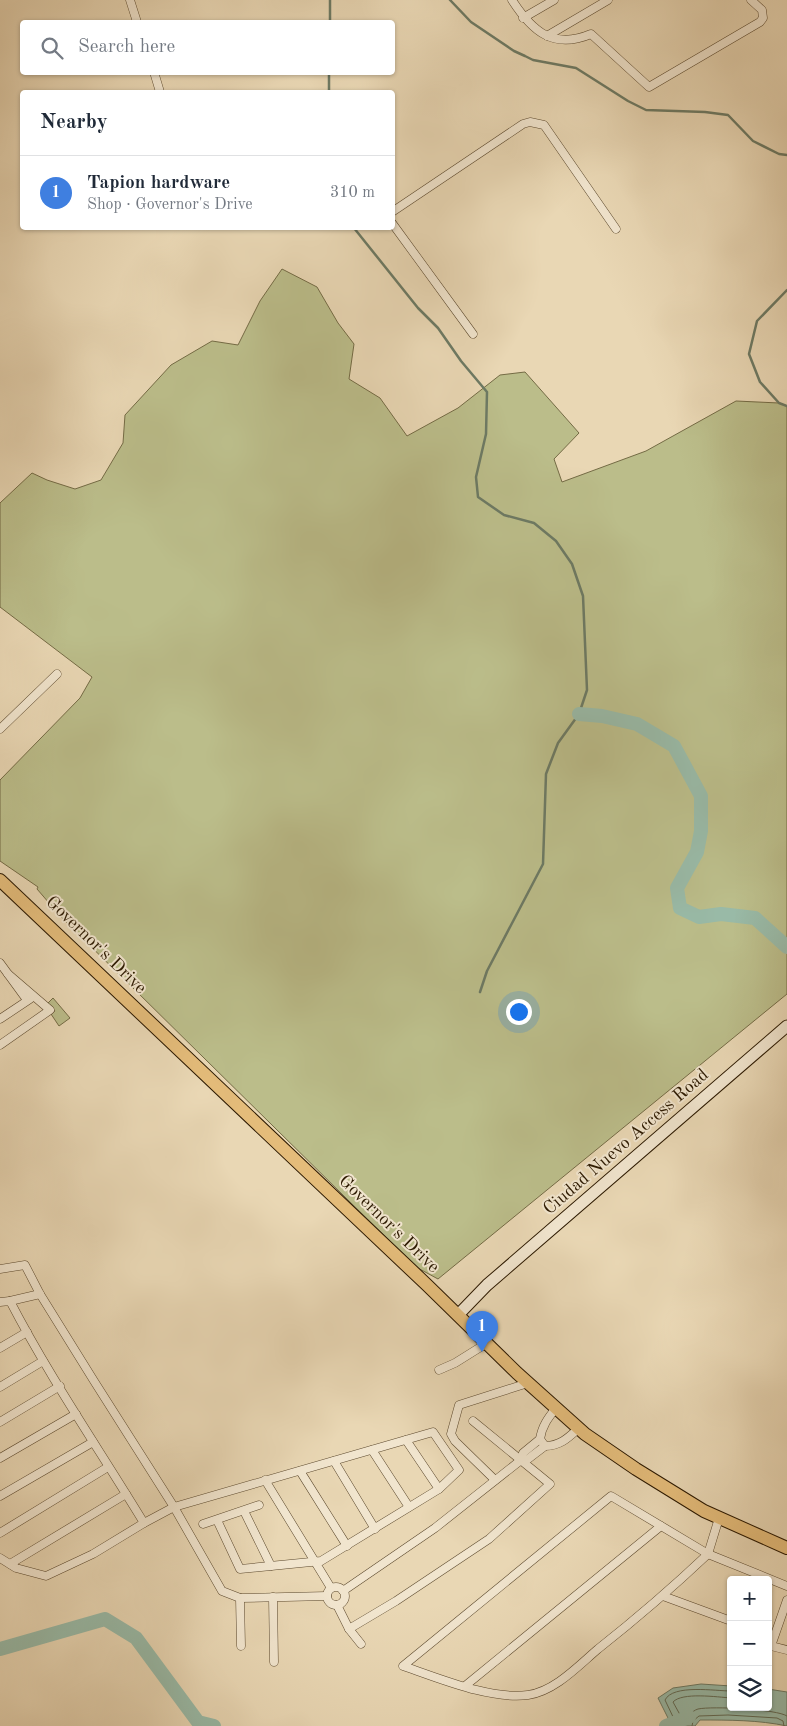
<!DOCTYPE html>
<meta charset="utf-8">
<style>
body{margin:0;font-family:"Old Standard TT",serif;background:#f2f2f3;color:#1f2937}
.controls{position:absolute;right:15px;bottom:15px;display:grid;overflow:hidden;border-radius:5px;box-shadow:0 1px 4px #0004}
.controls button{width:45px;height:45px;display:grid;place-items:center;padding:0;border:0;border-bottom:1px solid #e0e1e3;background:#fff;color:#1f2937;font:25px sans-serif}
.you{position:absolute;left:518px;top:1011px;width:18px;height:18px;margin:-12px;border:4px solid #fff;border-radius:50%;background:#1a73e8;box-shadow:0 0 0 8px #1a73e833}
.badge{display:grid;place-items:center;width:32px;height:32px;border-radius:50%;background:#1a73e8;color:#fff;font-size:16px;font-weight:700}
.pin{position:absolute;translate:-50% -41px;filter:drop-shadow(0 1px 2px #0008)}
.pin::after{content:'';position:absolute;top:26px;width:18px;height:15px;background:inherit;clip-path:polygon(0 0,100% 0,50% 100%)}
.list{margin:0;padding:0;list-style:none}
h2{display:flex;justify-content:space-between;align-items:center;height:65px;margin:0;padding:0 20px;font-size:21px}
h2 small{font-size:16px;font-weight:400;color:#747a83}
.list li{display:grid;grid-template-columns:32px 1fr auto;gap:15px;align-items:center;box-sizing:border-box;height:75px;padding:0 20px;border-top:1px solid #e0e1e3}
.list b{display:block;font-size:19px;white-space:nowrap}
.list p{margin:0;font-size:16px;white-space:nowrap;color:#747a83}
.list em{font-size:16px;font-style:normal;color:#747a83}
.icon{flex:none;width:28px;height:28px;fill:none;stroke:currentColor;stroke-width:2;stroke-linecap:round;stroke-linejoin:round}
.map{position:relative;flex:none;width:787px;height:1726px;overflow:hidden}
.search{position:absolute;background:#fff;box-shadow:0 1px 4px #0004;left:20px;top:20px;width:375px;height:55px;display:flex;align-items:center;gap:12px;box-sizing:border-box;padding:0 18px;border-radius:5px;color:#747a83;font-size:19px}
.panel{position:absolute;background:#fff;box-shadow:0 1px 4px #0004;left:20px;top:90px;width:375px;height:140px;border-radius:5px}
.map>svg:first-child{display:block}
.green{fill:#bbbd8a;stroke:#746b45}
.water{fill:#99baa7;stroke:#6d7a64}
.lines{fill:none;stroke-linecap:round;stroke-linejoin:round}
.shore{stroke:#626a54;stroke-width:1}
.stream{stroke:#6d7a64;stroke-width:2.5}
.river{stroke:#99baa7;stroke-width:14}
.street-casing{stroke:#5b482d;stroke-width:9}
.secondary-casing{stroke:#2c1900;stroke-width:13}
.primary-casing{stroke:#2c1900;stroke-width:14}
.street{stroke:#f1e5ce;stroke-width:8}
.secondary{stroke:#f1e5ce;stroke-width:11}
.primary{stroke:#e4bc7a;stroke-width:12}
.labels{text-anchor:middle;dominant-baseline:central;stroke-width:4;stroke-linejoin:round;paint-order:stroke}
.street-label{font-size:18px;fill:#2c1900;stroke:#f1e5ce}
</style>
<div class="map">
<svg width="787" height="1726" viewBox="0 0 787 1726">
<rect width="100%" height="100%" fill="#e9d7b4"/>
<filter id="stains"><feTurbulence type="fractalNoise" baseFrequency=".004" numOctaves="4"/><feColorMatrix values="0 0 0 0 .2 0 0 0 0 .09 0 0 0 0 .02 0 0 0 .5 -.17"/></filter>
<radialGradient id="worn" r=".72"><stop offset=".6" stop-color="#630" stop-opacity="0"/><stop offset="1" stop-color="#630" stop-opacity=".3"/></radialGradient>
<g class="green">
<path d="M282 269 317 287 338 323 354 344 349 379 380 398 407 436 458 408 500 375 525 372 579 433 554 459 562 482 646 451 736 401 779 403 787 406V994L438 1279 416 1267 62 918 37 889 38 887 0 861V780L80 698 92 677 0 607V503L32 473 47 480 75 489 101 480 123 443 125 415 171 365 212 341 238 345 260 301Z"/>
<path d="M53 998 70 1018 59 1026 51 1014 55 1011 48 1003Z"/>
</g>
<path class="water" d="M701 1684 731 1686V1707H768V1689L787 1692V1726C759 1720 729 1720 700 1720L695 1726H672L658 1698 673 1688Z"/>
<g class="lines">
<g class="shore">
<path d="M731 1698C717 1697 682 1692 673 1702L684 1722C688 1718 691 1711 698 1709 712 1706 777 1709 787 1716"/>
<path d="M676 1726 675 1721 665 1700C673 1684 715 1691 731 1691"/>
<path d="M692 1726 693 1721 699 1716 728 1715 777 1718 783 1721 784 1726"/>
</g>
<g class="stream">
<path d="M450 0 471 22 514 51 525 56 533 60 576 68 628 101 646 110 705 112 728 115 753 141 779 154 787 155"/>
<path d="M330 22V0"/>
<path d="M329 72V92"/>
<path d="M354 228 418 308 438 328 461 361 487 392 486 434 476 477 478 497 504 515 534 523 556 541 572 564 583 596 587 690 579 714 558 743 546 774 543 864 487 971 480 992"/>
<path d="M787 290 757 321 749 354 760 382 779 403 787 406"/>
</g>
<g class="river">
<path d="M579 714 602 716 637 724 674 746 701 796V831L697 852 677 888 680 908 699 917 721 914 755 918 787 947"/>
<path d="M0 1649 105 1619 136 1638 198 1722 214 1726"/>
<path d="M666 1726 689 1717"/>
</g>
<defs>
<g id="street">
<path d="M130 0 137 22"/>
<path d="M512 0C532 31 553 50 591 34L649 87 760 22 763 18 762 10 751 0"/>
<path d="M523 18 554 0"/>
<path d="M547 36 608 0"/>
<path d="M154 72 160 92"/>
<path d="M392 212 523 124 530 122 544 125 616 229"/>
<path d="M392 223 473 334"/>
<path d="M0 729 57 674"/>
<path d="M0 963 27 1000"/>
<path d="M0 1019 30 999"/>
<path d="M0 1045 50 1010 8 974"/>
<path d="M0 1269 25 1265 40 1294 94 1381 174 1507 222 1591 240 1598 327 1596"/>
<path d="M10 1301 40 1294"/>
<path d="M0 1302 10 1301C50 1378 99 1449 144 1523L174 1507 433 1432 459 1470 439 1489 321 1561 240 1569 217 1520"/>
<path d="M0 1348 27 1332"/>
<path d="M439 1370 455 1363 487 1343"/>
<path d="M0 1387 43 1361"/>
<path d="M556 1408C548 1418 542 1426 540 1439L545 1446C560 1446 568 1438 579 1428"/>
<path d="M0 1422 60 1386"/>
<path d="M406 1440 439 1489"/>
<path d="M372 1450 409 1507"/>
<path d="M0 1458 76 1414"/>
<path d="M521 1460 523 1453 540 1439"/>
<path d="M334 1461 375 1529"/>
<path d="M300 1471 347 1546"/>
<path d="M265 1480 331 1588"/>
<path d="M495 1480 455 1441 451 1434 459 1405 528 1383"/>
<path d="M0 1496 93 1442"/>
<path d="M611 1496 708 1554C672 1588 636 1619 598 1649 578 1666 555 1691 528 1695 490 1700 439 1678 403 1666Z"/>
<path d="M244 1511 271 1566"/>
<path d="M719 1518 708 1554 787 1586"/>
<path d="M203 1524 259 1505"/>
<path d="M0 1533 108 1467"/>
<path d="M0 1558 16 1568 46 1576 93 1554 144 1523"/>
<path d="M10 1564 126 1494"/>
<circle cx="336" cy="1596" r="9"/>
<path d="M343 1591 435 1528 521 1460 528 1459 545 1446"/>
<path d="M663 1596 731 1621"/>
<path d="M273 1597 274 1662"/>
<path d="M240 1598 241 1646"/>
<path d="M787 1600 771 1646 787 1650"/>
<path d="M337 1605 349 1629 396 1601 489 1539 550 1484 473 1421"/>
<path d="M349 1629 361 1644"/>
<path d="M465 1686 661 1526"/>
</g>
<path id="secondary" d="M458 1315 487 1285 787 1026"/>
<path id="primary" d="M0 880 427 1285 517 1373 585 1434 636 1469 704 1511 787 1548"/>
</defs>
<use href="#street" class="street-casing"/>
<use href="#secondary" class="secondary-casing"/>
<use href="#primary" class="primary-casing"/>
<use href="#street" class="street"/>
<use href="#secondary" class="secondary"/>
<use href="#primary" class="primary"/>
</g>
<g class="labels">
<g class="street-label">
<text transform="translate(96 945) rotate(44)">Governor's Drive</text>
<text transform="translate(626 1142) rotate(-41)">Ciudad Nuevo Access Road</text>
<text transform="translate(389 1224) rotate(44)">Governor's Drive</text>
</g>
</g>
<rect width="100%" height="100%" filter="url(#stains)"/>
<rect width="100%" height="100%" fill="url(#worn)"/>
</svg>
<div class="controls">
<button>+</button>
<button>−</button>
<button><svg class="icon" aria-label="layers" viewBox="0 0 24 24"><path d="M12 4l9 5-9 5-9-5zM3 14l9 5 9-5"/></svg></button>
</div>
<div class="you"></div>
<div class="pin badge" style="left:482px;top:1352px;background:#3f7fe0">1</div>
<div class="search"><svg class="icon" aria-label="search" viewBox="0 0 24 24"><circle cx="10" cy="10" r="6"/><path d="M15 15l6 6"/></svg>Search here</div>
<section class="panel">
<h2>Nearby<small></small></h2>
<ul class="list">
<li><span class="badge" style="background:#3f7fe0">1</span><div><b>Tapion hardware</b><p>Shop · Governor's Drive</p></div><em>310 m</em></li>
</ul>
</section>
</div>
